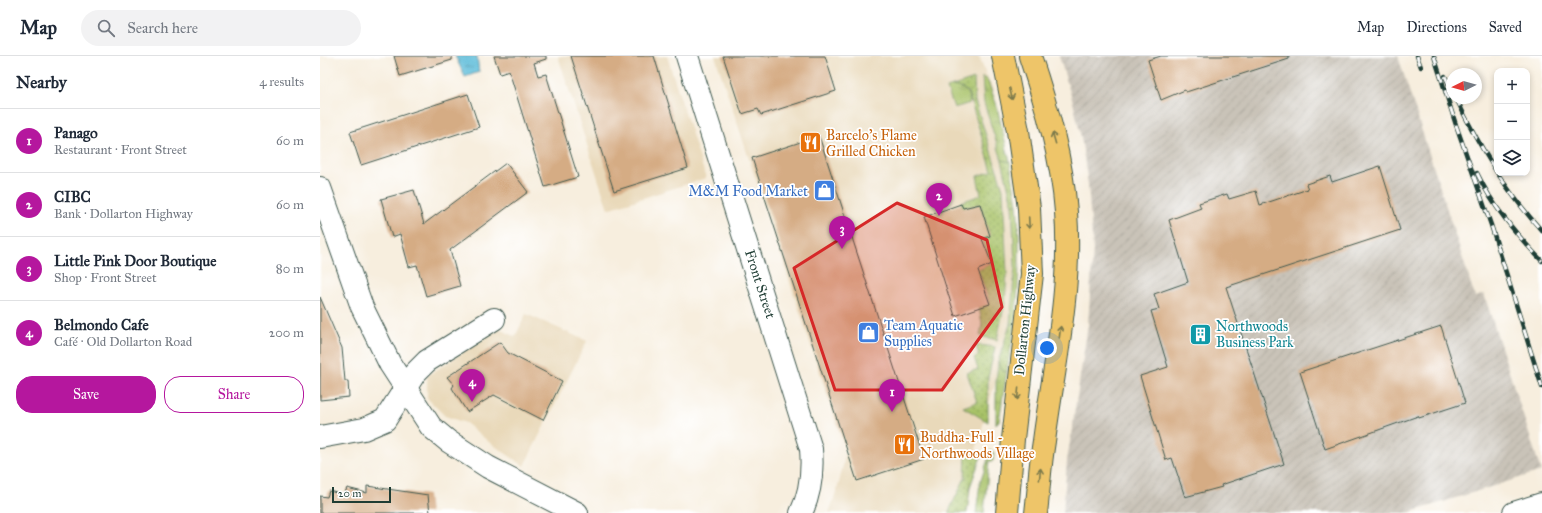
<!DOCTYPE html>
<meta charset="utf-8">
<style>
body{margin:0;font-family:"IM FELL Great Primer",serif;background:#f2f2f3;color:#1f2937}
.controls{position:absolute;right:12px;top:12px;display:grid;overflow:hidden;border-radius:8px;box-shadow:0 2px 6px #0003}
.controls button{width:36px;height:36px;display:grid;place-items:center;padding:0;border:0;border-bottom:1px solid #e0e1e3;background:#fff;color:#1f2937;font:20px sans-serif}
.compass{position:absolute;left:1126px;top:12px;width:36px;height:36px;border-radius:50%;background:#fff;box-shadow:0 2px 6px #0003;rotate:265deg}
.scale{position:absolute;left:12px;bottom:10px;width:59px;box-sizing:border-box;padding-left:4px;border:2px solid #1f3d34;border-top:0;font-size:11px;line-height:14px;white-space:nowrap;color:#1f3d34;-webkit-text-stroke:3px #fff;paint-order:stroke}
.you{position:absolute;left:727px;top:292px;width:14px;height:14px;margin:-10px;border:3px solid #fff;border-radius:50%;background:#1a73e8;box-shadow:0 0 0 6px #1a73e833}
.badge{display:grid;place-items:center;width:26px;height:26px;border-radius:50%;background:#b5179e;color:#fff;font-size:13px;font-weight:700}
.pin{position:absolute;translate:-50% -33px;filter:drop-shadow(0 1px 2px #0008)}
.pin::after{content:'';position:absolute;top:21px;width:14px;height:12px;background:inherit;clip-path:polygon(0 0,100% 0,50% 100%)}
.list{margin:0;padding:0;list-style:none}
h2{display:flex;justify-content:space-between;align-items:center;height:52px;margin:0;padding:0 16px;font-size:17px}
h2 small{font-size:13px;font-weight:400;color:#747a83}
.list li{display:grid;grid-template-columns:26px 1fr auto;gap:12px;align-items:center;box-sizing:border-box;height:64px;padding:0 16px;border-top:1px solid #e0e1e3}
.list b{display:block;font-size:15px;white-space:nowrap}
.list p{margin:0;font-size:13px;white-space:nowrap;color:#747a83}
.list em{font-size:13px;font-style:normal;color:#747a83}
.actions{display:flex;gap:8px;padding:12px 16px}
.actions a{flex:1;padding:9px 0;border:1px solid #b5179e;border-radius:16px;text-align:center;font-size:14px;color:#b5179e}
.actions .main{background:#b5179e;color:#fff}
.icon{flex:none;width:22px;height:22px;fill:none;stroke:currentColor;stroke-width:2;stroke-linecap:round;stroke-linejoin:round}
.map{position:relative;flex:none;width:1222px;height:457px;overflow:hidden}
header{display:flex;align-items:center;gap:24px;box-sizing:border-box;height:56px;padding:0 20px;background:#fff;border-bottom:1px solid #e0e1e3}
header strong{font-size:19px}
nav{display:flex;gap:22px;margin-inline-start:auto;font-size:14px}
.search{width:280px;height:36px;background:#f2f2f3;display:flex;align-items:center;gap:10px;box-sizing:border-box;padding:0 14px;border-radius:22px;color:#747a83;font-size:15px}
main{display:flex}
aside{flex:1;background:#fff}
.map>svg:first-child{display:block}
.built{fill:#e9d9ba}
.industrial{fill:url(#industrial-furrows)}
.grass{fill:url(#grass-tufts);stroke:#64804e}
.garden{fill:url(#garden-dots);stroke:#64804e}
.water{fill:url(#water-ripples);stroke:#3d7c86}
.building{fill:#d5ac84}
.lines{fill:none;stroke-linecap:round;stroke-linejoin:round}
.minor-casing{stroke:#3f584e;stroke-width:24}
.major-casing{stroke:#3f584e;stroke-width:24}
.minor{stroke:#fff;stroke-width:22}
.major{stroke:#eec569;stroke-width:22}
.rail-casing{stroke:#1f3d34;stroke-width:4.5}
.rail{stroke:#fff;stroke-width:3;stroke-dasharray:9;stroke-linecap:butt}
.oneway{stroke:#7c7a4c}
.marked{fill:#d62828;fill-opacity:0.2;stroke:#d62828;stroke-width:3;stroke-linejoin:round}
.labels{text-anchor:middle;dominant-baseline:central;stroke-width:3.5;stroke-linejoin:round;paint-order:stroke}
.food-label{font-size:14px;fill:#c56008;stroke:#fff;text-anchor:start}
.shop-label{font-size:14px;fill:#366cbe;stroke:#fff;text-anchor:end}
.street-label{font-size:14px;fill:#1f3d34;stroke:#fff}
.culture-label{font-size:14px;fill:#0d838f;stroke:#fff;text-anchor:start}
</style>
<header>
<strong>Map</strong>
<div class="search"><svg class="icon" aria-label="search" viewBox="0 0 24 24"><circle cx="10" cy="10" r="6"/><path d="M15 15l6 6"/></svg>Search here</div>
<nav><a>Map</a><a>Directions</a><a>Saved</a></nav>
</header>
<main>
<aside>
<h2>Nearby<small>4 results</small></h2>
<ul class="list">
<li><span class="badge">1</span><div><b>Panago</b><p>Restaurant · Front Street</p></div><em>60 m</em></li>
<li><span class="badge">2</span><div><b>CIBC</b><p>Bank · Dollarton Highway</p></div><em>60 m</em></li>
<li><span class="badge">3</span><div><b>Little Pink Door Boutique</b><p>Shop · Front Street</p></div><em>80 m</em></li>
<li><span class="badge">4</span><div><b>Belmondo Cafe</b><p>Café · Old Dollarton Road</p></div><em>200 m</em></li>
</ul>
<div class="actions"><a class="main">Save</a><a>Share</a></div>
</aside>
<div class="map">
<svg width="1222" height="457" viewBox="0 0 1222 457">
<defs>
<pattern id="industrial-furrows" width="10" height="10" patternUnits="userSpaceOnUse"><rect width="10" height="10" fill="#c9c3b8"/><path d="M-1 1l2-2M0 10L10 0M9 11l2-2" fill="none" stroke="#aca89f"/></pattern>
<pattern id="grass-tufts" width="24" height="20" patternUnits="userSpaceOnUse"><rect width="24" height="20" fill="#a8c268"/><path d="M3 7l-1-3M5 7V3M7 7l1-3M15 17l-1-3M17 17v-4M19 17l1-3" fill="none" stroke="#889f56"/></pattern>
<pattern id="garden-dots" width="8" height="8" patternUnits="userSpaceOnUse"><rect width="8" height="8" fill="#a8c268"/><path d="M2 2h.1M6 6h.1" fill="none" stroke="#889f56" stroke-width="1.8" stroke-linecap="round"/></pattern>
<pattern id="water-ripples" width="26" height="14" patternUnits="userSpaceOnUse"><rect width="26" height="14" fill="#5bbcd9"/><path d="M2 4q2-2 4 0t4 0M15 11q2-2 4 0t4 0" fill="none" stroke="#4b9ab1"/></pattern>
</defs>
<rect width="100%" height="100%" fill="#fff"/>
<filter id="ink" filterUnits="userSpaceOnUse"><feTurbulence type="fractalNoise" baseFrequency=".025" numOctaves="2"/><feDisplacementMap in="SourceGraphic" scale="8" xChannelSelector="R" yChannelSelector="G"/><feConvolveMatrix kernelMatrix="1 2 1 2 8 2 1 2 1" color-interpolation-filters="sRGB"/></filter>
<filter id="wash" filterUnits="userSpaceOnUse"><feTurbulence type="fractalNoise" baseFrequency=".012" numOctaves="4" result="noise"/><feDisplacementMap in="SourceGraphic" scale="16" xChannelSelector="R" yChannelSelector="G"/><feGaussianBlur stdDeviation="0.9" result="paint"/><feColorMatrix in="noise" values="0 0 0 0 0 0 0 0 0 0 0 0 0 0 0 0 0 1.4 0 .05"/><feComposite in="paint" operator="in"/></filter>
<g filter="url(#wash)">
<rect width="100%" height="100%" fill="#f7eede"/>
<g class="built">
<path d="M238 0H347L386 122 288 153Z"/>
<path d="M395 0H659L672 32 698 161 689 278 655 397 648 457H509L519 427 526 396Z"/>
<path d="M206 258 267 285 204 410 169 386 146 367 125 360 107 342V320L179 272 195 281Z"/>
</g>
<path class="industrial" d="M739 0H1078L1155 241 1164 238 1221 415 1088 457H743L747 405 768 269 773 193 768 128 761 81 753 46Z"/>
<g class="grass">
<path d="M662 21 667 23 676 47 690 106 682 104 664 47Z"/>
<path d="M633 30C645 31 648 36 650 47L634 52 627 32Z"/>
<path d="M692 148H697C701 188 699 228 695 268H690L695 210Z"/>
<path d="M678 306 684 316 687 315 679 365 676 368V326Z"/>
<path d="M671 394 674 397 673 405H669L664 457H656L660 427Z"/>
</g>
<g class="garden">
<path d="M654 23 655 45 683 133 687 218 685 246 677 284 660 280 662 267 659 252 670 247 658 214 672 208 662 183 670 180 660 148 643 152 641 146 661 139 657 120 672 115 648 36 642 32 633 30Z"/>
<path d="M682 104 690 106 697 148H692Z"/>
<path d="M690 268H695L687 315 684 316 678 306Z"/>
<path d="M659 289 675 291 668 322V366L643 351 657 346 647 317 658 313 654 302 659 299 656 290Z"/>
<path d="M646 396 662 398 650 431 647 457H628L645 422Z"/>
</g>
<path class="water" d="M135 0H157L159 16 145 21Z"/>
<g id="blocks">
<g class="building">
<path d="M74 0H132V4L80 20Z"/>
<path d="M174 0H226V3L214 7 218 20 226 18 258 121 225 131 189 15 180 18Z"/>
<path d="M251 0H334L368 112 294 135Z"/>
<path d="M403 0H505L516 35 441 59 438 53 422 58Z"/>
<path d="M841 0H969V3L866 36 865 34 841 44 828 4Z"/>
<path d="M148 38 159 71 41 109 30 76Z"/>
<path d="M499 80 604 403 537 425 432 102Z"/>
<path d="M186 107 208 136 130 194 140 230 106 240 97 209 89 211 80 178 72 181 61 143 94 134 104 168Z"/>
<path d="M1060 110 1080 174 906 231 964 408 901 429 902 431 865 441 852 402 846 404 820 320 848 311 831 255 839 253 834 238 868 226 849 164 881 152 879 147 907 138 909 143 936 135 940 149 988 133 986 128 1010 120 1012 126Z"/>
<path d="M641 148 643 152 660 148 670 180 662 183 672 208 658 214 670 248 635 260 604 161Z"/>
<path d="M0 241 22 292 25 325H28L29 341 0 344Z"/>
<path d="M1121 270 1145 347 1099 362 1098 360 1005 393 980 316Z"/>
<path d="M180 286 188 297 242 325 223 364 174 339 147 356 132 332 134 329 127 321Z"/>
<path d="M47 430 108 439 110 457H0V440L7 441 9 435 24 439 27 432 47 437Z"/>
</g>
</g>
</g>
<g filter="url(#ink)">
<use href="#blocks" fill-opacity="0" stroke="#3f584e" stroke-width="1"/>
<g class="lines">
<defs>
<g id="minor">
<path d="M367 0 491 393C493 416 491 436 481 457"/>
<path d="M0 132 42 251 70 308 111 371 128 385 168 411 257 457"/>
<path d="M0 381 44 373 65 364 95 317 107 305 174 263"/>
<path d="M1194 457 1222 448"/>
</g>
<g id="major">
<path d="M683 0 698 75 709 152 712 218 693 383 687 457"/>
<path d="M710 0C727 51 742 103 746 156 752 233 734 309 724 385 720 409 719 433 716 457"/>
</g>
</defs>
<use href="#minor" class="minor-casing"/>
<use href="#major" class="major-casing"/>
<use href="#minor" class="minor"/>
<use href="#major" class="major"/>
<defs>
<g id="rail">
<path d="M1097 0 1101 11"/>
<path d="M1114 0 1136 69 1171 169 1222 331"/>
<path d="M1125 20 1132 35"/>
<path d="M1136 42C1160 92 1185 134 1222 175"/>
<path d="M1157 117C1173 151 1196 178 1222 205"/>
</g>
</defs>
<use href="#rail" class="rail-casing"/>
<use href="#rail" class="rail"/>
</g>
<defs><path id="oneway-shaft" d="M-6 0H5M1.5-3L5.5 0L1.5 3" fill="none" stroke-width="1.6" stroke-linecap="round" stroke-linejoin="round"/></defs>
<g class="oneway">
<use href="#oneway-shaft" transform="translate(691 38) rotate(78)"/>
<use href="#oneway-shaft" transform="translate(734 82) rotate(-106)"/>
<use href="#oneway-shaft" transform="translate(709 167) rotate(87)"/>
<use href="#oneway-shaft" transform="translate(740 276) rotate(-83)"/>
<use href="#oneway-shaft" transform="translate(698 338) rotate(96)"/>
<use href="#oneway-shaft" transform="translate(720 418) rotate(-84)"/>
</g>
</g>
<path class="marked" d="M577 147 667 184 682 251 622 334H515L474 212Z"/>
<defs>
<symbol id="restaurant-square" viewBox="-11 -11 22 22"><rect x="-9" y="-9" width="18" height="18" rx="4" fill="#e8710a" stroke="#fff"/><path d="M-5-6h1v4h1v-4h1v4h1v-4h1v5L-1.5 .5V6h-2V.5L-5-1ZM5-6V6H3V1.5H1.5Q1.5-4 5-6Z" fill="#fff"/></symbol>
<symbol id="shop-square" viewBox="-11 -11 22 22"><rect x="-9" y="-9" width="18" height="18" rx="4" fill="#3f7fe0" stroke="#fff"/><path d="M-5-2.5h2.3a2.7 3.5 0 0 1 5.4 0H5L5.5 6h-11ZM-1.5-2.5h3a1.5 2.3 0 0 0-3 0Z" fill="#fff"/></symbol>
<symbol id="building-square" viewBox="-11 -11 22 22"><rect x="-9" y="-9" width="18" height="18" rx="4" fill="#0f9aa8" stroke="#fff"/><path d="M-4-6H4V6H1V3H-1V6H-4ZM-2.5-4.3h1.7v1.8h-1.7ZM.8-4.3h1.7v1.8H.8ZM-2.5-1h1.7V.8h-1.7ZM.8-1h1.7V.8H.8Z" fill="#fff"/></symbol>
</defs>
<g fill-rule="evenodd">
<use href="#restaurant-square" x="478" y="74" width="25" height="25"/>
<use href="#shop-square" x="492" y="122" width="25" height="25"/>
<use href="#shop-square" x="536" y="264" width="25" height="25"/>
<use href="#building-square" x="868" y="266" width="25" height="25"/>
<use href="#restaurant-square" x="572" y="376" width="25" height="25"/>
</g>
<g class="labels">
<g class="food-label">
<text x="506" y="79">Barcelo's Flame<tspan x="506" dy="16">Grilled Chicken</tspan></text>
<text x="600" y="381">Buddha-Full -<tspan x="600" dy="16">Northwoods Village</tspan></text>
</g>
<g class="shop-label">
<text x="488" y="135">M&amp;M Food Market</text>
<text x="564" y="269" text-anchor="start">Team Aquatic<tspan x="564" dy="16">Supplies</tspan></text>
</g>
<g class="street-label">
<text transform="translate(440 228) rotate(72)">Front Street</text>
<text transform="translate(705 264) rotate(-84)">Dollarton Highway</text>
</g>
<g class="culture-label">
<text x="896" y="270">Northwoods<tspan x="896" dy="16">Business Park</tspan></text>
</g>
</g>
</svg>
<div class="controls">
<button>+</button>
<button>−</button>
<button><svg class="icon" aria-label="layers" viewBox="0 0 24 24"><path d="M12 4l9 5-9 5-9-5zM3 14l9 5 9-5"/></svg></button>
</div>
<svg class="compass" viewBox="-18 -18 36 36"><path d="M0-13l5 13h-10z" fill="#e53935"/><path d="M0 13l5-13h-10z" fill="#747a83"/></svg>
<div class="scale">20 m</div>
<div class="you"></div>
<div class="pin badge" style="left:572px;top:356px">1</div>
<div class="pin badge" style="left:619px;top:160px">2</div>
<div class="pin badge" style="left:522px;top:193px">3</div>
<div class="pin badge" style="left:152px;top:346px">4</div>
</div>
</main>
